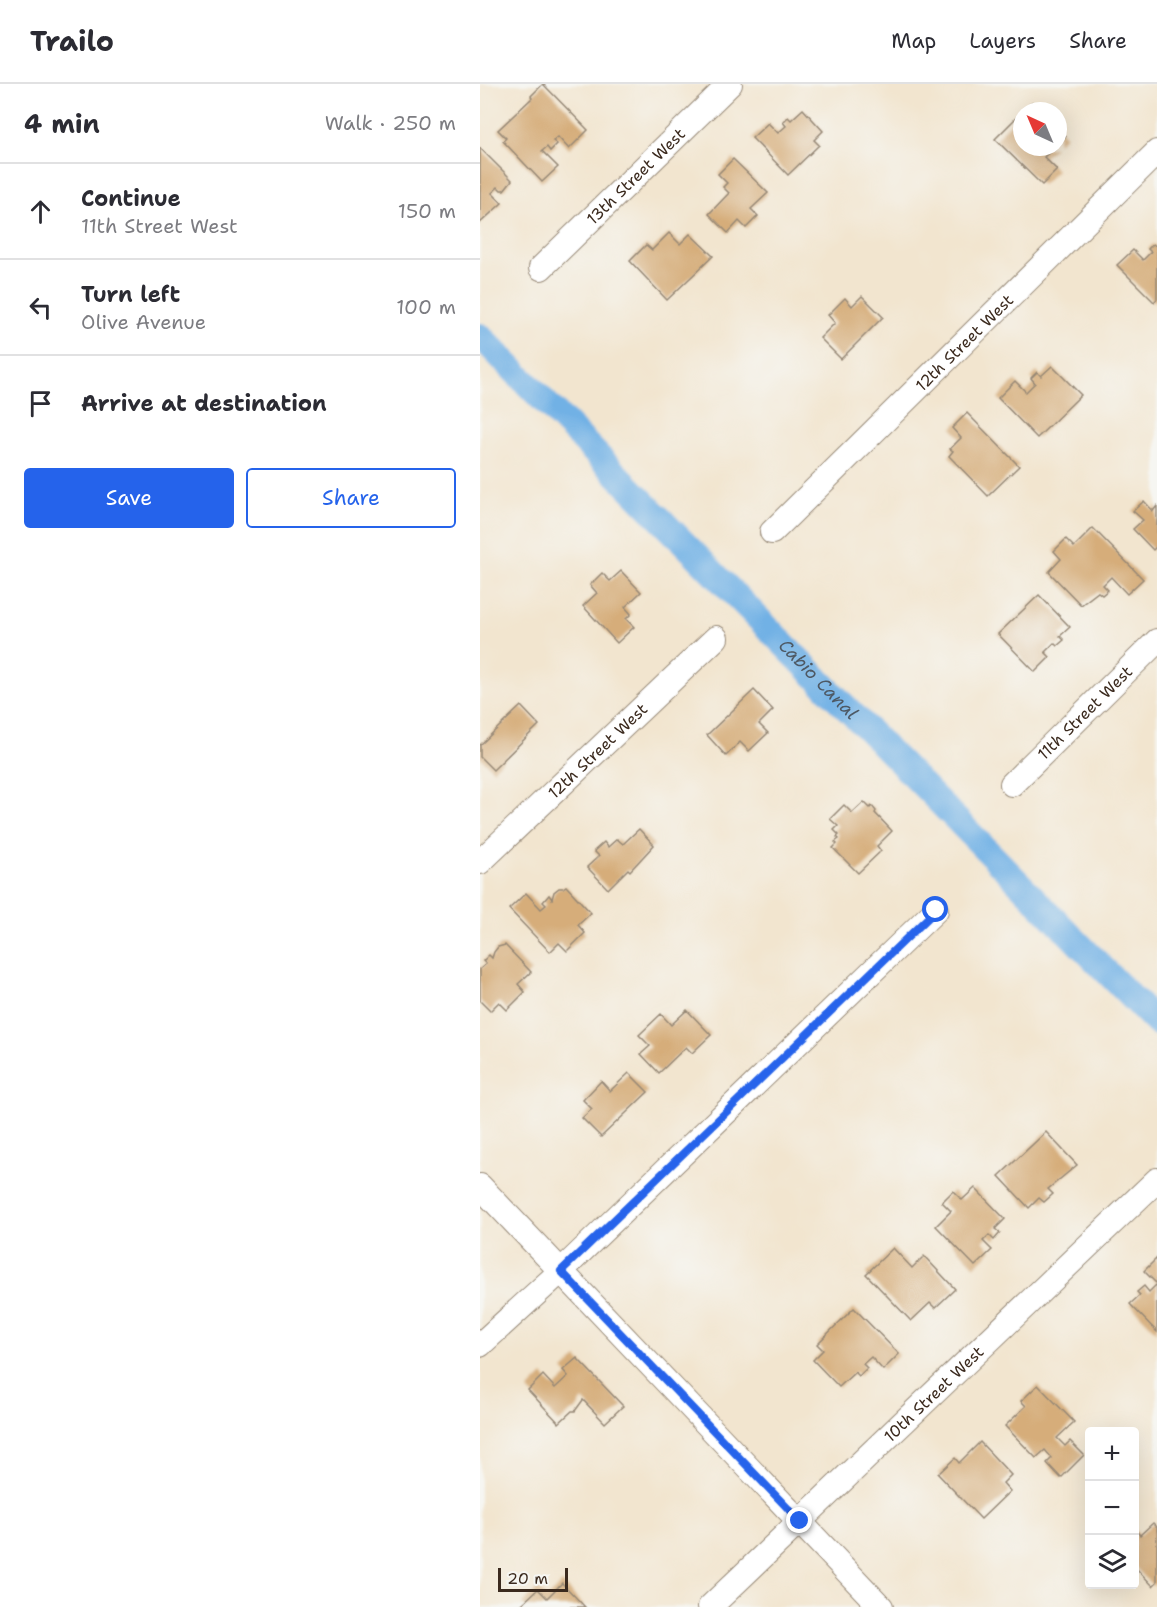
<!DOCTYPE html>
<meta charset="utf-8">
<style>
body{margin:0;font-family:"Shantell Sans",sans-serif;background:#f7f7f7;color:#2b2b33}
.controls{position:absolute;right:18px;bottom:18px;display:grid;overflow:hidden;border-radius:6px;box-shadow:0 6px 24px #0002}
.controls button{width:54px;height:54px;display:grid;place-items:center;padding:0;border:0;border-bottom:2px solid #e1e1e2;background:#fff;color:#2b2b33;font:30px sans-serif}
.compass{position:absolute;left:533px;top:18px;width:54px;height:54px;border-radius:50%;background:#fff;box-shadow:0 6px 24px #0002;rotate:316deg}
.scale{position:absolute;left:18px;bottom:15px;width:70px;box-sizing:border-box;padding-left:6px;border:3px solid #3b2a1e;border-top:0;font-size:16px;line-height:21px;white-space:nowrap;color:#3b2a1e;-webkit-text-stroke:4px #f6f6f2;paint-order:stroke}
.stop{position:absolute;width:18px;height:18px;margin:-14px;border:4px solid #2563eb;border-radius:50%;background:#fff}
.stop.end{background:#2563eb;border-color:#fff;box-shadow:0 2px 6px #0008}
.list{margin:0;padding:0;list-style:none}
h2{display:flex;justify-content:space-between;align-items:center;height:78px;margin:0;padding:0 24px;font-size:26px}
h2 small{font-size:20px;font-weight:400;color:#7c7c81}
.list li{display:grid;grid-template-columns:39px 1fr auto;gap:18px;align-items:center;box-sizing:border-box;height:96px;padding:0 24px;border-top:2px solid #e1e1e2}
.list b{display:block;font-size:22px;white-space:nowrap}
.list p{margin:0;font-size:20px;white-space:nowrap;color:#7c7c81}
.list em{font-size:20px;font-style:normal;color:#7c7c81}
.actions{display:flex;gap:12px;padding:18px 24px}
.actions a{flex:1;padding:14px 0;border:2px solid #2563eb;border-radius:6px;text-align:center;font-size:21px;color:#2563eb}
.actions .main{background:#2563eb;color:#fff}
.icon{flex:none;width:33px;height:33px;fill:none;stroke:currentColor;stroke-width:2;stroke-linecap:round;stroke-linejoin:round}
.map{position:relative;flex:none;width:677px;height:1523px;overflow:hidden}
header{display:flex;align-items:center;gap:36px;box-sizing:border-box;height:84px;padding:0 30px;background:#fff;border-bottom:2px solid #e1e1e2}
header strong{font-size:28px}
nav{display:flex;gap:33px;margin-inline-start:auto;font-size:21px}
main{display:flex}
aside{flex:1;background:#fff}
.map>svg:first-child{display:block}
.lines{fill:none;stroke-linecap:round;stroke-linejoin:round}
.canal{stroke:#71b1e5;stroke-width:26}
.building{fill:#d6ad7a}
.street-casing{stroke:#968876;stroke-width:26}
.street{stroke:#fff;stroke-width:24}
.route{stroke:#2563eb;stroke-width:8}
.labels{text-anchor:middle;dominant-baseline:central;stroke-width:6;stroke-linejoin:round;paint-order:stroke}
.street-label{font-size:16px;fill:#3b2a1e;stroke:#f6f6f2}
.water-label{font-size:18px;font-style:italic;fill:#4e5964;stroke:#f6f6f2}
</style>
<header>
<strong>Trailo</strong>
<nav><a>Map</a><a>Layers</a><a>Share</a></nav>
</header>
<main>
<aside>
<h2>4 min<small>Walk · 250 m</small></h2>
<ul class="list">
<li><svg class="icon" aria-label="ahead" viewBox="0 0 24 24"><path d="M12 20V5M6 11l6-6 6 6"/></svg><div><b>Continue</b><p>11th Street West</p></div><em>150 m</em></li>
<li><svg class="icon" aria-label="left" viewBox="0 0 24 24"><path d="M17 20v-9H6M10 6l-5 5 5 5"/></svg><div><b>Turn left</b><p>Olive Avenue</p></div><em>100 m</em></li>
<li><svg class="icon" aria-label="arrive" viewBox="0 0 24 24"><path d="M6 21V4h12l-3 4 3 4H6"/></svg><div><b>Arrive at destination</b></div></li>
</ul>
<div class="actions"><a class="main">Save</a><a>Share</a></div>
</aside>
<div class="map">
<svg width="677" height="1523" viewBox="0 0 677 1523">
<rect width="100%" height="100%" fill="#f6f6f2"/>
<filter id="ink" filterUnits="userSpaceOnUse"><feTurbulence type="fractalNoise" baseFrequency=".0167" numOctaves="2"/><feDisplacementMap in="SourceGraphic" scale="12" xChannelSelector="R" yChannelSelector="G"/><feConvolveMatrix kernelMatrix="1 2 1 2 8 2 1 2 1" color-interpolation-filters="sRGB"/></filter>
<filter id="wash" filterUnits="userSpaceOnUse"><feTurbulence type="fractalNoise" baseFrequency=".008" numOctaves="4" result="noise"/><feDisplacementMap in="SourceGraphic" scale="24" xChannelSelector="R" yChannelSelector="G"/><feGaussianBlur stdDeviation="1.35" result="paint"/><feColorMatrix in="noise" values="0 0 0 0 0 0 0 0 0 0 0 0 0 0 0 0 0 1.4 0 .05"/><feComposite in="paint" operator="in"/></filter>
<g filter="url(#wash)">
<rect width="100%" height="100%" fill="#f2e5cf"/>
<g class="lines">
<path class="canal" id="s1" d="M0 252 677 939"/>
</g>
<g id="blocks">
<g class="building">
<path d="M63 0 108 46 89 65 78 53 73 57 77 60 70 67 67 63 62 67 78 83 62 98 23 57 26 54 18 46 52 14 51 12Z"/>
<path d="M552 18 561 27H543Z"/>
<path d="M323 25 343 47 334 56 339 61 308 91 272 54 288 39 298 49 306 42 303 38 308 33 311 36Z"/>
<path d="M542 28V63H575L564 73 577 86 562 101 515 55Z"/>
<path d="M578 44 586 52 578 59Z"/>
<path d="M0 64 32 96 24 106H21L18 103 12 109 22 119 0 139Z"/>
<path d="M253 75 288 109 271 125 278 132 266 144 259 137 248 149 229 130 249 109 243 103 247 99 238 90Z"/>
<path d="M189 149 200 160 210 150 233 172 187 216 150 177 166 161 172 166Z"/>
<path d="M673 160 677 163V215L674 218 637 181 653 166 663 176 671 168 668 165Z"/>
<path d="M382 212 403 233 361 275 340 254 355 239 348 231 365 214 372 222Z"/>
<path d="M572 282 601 311 557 354 518 314 535 297 546 308 555 299 551 294 557 288 561 292Z"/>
<path d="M487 329 539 382 508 412 469 372 473 367 470 365 481 354 472 344Z"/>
<path d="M664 417 673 427 677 422V462L673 466 653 445 663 436 653 427Z"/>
<path d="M613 444 663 495 647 510 631 493 623 501 628 506 622 511 618 508 601 521 569 488 581 475 574 467 586 455 594 463Z"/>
<path d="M141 487 161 508 145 523 151 530 146 535 154 543 137 559 103 522 117 509 110 501 122 489 130 497Z"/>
<path d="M559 511 590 543 580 552 584 556 577 562 574 559 565 568 570 573 555 588 518 550Z"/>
<path d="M274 606 293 626 279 640 288 649 269 667 260 658 246 672 227 651Z"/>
<path d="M41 622 59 641 13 686 0 673V661Z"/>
<path d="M384 718 390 724 392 722 396 727 395 729 412 747 397 762 401 767 378 789 353 764 357 760 355 758 359 755 357 753 359 751 354 746 358 742 350 735 364 721 372 729Z"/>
<path d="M159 745 174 761 150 787 148 785 128 805 107 783 119 772 114 767 124 758 128 763 137 755 143 760Z"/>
<path d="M86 802 111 829 98 841 105 849 87 867 79 859 70 868 29 825 46 809 61 825 66 821 63 818 69 811 72 815 74 808 79 804H83Z"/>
<path d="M25 861 51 888 38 900 45 908 27 926 19 918 10 927 0 917V885L6 880 3 877 9 871 12 874 14 868 18 863Z"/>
<path d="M207 926 231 951 212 969 206 963 179 989 161 970 170 962 159 951 181 930 191 941Z"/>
<path d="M149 989 168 1008 121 1053 102 1034 112 1025 103 1016 121 997 130 1007Z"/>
<path d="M566 1048 597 1081 568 1105 573 1110 564 1118 559 1114 549 1124 519 1092Z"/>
<path d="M495 1104 525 1135 515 1145 520 1149 514 1156 509 1151 503 1157 512 1166 495 1182 456 1142 471 1127 462 1118 473 1107 482 1116Z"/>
<path d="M413 1164 432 1184 444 1172 475 1205 455 1224 450 1219 431 1237 386 1190Z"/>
<path d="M677 1174V1200L664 1187Z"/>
<path d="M677 1200V1248L650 1220 660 1211 657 1208 664 1202 669 1208Z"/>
<path d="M374 1224 419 1270 403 1286 391 1273 383 1280 387 1284 379 1292 375 1288 359 1303 333 1276 343 1266 337 1260Z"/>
<path d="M97 1274 143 1322 125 1339 103 1316 95 1327H92L79 1339 48 1306 63 1291 75 1304 88 1292 83 1286Z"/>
<path d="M558 1301 594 1338 577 1354 585 1362 590 1357 604 1371 581 1394 567 1379 572 1374 565 1366 556 1374 525 1342 546 1322 541 1317Z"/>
<path d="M500 1358 531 1391 523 1399 530 1407 501 1435 458 1390 475 1374 479 1379Z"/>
<path d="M673 1439 677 1443V1498L673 1502 654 1482V1445L660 1451Z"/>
<path d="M82 1499 105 1523H45L42 1520 58 1505 67 1514Z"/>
</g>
</g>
</g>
<g filter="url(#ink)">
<use href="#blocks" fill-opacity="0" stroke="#968876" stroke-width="1.5"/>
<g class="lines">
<defs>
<g id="street">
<path id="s2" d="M61 184 250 0"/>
<path id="s3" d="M292 448 677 68"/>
<path id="s4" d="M532 700 677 557"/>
<path id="s5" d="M0 778 236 554"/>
<path d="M0 1102 401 1523"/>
<path d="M0 1261 81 1187 456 826"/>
<path id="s6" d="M230 1523 677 1096"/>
</g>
</defs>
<use href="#street" class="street-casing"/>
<use href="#street" class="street"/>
</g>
</g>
<g class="lines" filter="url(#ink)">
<path class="route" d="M320 1437 81 1187 456 826"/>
</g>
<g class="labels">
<g class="street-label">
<text stroke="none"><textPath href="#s2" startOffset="132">13th Street West</textPath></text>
<text stroke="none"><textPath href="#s3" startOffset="270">12th Street West</textPath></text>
<text stroke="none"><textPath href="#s4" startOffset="102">11th Street West</textPath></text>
<text stroke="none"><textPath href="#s5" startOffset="162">12th Street West</textPath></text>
<text stroke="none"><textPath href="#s6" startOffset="309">10th Street West</textPath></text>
</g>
<g class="water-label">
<text stroke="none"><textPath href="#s1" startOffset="482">Cabio Canal</textPath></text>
</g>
</g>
</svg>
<div class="controls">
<button>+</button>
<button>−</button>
<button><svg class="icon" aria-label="layers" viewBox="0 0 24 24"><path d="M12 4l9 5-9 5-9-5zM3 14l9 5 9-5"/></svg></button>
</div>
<svg class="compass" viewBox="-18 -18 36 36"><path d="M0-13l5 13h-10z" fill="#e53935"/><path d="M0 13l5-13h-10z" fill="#7c7c81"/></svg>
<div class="scale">20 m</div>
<div class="stop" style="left:456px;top:826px"></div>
<div class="stop end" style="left:320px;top:1437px"></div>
</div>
</main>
